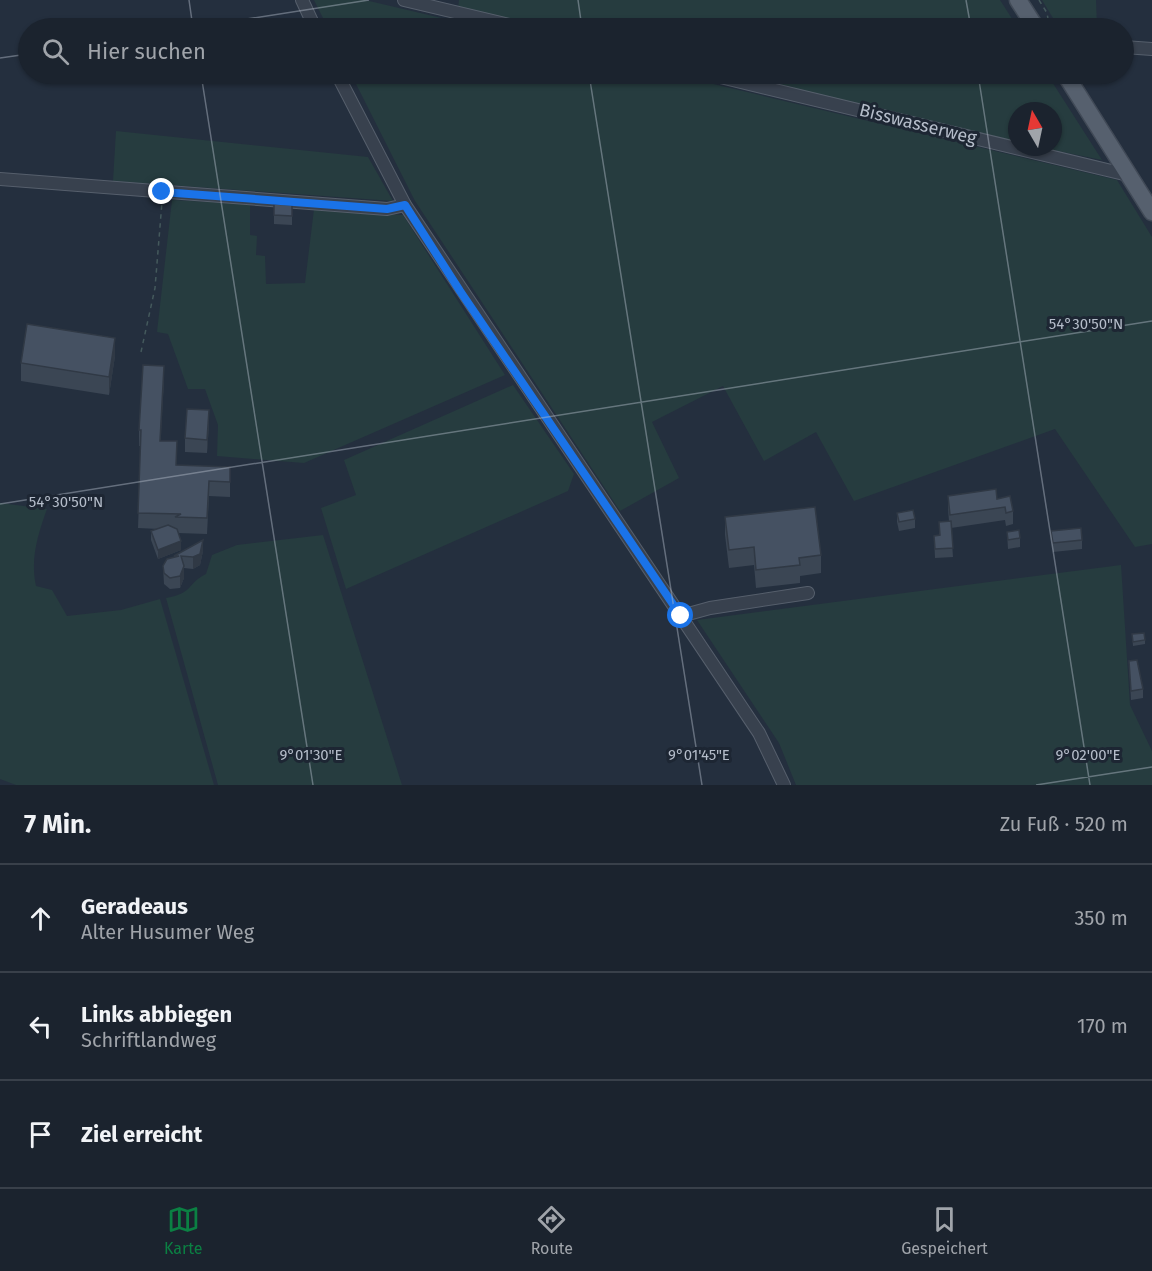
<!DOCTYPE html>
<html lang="de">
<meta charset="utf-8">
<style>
body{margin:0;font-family:"Fira Sans",sans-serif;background:#242b36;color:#f1f3f6}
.compass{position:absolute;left:1008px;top:102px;width:54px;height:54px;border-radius:50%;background:#1b232e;box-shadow:0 2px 4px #0004;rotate:351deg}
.stop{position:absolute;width:18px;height:18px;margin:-14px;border:4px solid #1a73e8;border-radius:50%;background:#fff}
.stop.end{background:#1a73e8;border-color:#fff;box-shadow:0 2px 6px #0008}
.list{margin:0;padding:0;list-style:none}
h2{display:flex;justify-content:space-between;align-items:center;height:78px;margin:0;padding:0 24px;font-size:26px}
h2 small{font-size:20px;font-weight:400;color:#a0a4aa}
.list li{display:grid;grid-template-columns:39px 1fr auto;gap:18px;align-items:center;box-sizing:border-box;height:108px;padding:0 24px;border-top:2px solid #39404a}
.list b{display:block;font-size:22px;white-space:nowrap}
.list p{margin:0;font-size:20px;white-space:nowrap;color:#a0a4aa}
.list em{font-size:20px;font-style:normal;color:#a0a4aa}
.icon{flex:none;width:33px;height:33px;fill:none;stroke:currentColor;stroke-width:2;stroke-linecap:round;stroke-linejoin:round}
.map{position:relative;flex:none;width:1152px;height:785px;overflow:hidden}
.search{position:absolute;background:#1b232e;box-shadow:0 2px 4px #0004;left:18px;right:18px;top:18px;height:66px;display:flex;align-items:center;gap:15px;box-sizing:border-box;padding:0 21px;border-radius:33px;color:#a0a4aa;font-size:22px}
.sheet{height:402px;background:#1b232e}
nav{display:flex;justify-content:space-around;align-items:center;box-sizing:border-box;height:84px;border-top:2px solid #39404a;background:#1b232e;font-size:16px;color:#a0a4aa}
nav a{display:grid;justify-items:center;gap:3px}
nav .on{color:#0b8043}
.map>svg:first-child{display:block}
.green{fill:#263c3f}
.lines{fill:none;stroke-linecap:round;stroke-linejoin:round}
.minor-casing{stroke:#565f6c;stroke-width:14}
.major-casing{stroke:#414a57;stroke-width:19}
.path{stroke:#44595c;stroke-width:1.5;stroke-dasharray:4.5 4.5;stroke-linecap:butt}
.minor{stroke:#38414e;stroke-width:12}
.major{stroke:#56606e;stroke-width:16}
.wall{fill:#3b4654}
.shaded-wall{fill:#303945}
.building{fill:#455162;stroke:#303945;stroke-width:1.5}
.route{stroke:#1a73e8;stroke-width:8}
.ticks{fill:none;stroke:#b4bcc9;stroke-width:1.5;stroke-opacity:0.45}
.labels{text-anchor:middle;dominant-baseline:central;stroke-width:6;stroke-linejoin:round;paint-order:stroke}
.street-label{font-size:18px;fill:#b4bcc9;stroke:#1d2633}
.ticks-label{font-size:15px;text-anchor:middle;fill:#b4bcc9;stroke:#1d2633;stroke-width:6;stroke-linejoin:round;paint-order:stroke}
</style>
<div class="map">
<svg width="1152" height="785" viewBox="0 0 1152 785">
<rect width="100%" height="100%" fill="#242f3e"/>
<g class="green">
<path d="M314 0H365L484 28H328Z"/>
<path d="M459 0H1000L1018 28H544L458 8Z"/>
<path d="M1042 0H1096L1097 27 1059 28Z"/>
<path d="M351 74H671L1117 180 1152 237V544L1135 547 1055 429 854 501 816 432 764 461 723 386 652 422 679 478 620 511 415 201Z"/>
<path d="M731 74H1047L1102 160 1038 147H1053V111H1017V142Z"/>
<path d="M116 131 368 157 393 201 113 181Z"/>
<path d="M172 200 250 204V235L257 236 256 255 265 256 266 284 305 283 314 209 403 215 505 375 304 463 217 456 218 425 205 389H188L168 334 157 332Z"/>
<path d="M513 385 574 474 568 491 346 589 321 508 356 495 344 460Z"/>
<path d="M0 503 47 509C38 534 30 559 36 586L52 590 67 616 121 610 160 599 214 785H16L0 779Z"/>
<path d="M323 535 402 785H218L166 598C194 593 186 584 206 574L212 555 237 545Z"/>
<path d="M1121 565 1130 705 1152 751V785H796L779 743 697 620Z"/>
</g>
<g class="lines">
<defs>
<g id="minor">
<path d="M302 0 315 28"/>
<path d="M404 0 522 28"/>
<path d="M1124 47 1152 49"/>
<path d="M337 74 405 205 759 733 784 785"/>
<path d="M708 74 1128 175"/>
<path d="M0 179 387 209 405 205"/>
<path d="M681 616 710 608 808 593"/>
</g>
<g id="major">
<path d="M1018 0 1036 28"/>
<path d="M1065 74 1152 212"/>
</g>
</defs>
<use href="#minor" class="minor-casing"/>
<use href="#major" class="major-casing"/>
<g class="path">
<path d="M1039 0 1047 13 1049 25"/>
<path d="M141 352 155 288 162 202"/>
</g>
<use href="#minor" class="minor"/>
<use href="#major" class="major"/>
</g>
<g class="wall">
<path d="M274 204 292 205V225L274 224Z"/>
<path d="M115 356 109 395 21 381V363Z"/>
<path d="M164 381 160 441 177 465 230 467V497L209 496 207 534 178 533 181 550 158 559 151 540V531L159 529 138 528 141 446H139V430Z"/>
<path d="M209 424 207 453 185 452V438Z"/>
<path d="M948 496 997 499 1013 511V524L1006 526 1005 520 951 528 953 557 935 558 934 536H939V522L949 521 948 509Z"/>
<path d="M897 513 915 519V528L899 531 897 522Z"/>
<path d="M725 517 821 555V573L800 576V583L756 588 754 565 729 568 725 535Z"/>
<path d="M1051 531 1082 540V549L1053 552Z"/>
<path d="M1007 532 1020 538V547L1008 549Z"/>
<path d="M203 551 200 565 193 569 184 568V578L180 588 170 589 164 584 163 566 174 558V556Z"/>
<path d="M1132 634 1145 640V644L1133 646Z"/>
<path d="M1129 661 1143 689V698L1131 700Z"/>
</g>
<g class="shaded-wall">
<path d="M115 338V356L109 395V377Z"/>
<path d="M164 366V381L160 456V441Z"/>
<path d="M209 410V424L207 453V440Z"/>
<path d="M203 540V551L200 565 193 569V557Z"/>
<path d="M181 541V550L158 559V550Z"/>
<path d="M184 566V578L180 588V576Z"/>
</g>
<g class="building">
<path d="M274 204 292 205V216L274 215Z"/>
<path d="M27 324 115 338 109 377 21 363Z"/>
<path d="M143 365 164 366 160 441H177L176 465 230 467V482L209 481 207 518 175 517 181 514 138 513 141 430H139Z"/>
<path d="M187 409 209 410 207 440 185 438Z"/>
<path d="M996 489 997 499 1010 496 1013 511 1006 513 1005 507 950 515 948 496Z"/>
<path d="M815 507 821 555 799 558 800 565 756 570 754 547 729 550 725 517Z"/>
<path d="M913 510 915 519 899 522 897 513Z"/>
<path d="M951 521 953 548 935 549 934 536 940 535 939 522Z"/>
<path d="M168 525 177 529 181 541 158 550 151 531Z"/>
<path d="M1081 528 1082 540 1053 543 1051 531Z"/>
<path d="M1019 530 1020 538 1008 540 1007 532Z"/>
<path d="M203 540 200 554 193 557 181 556 184 566 180 576 170 578 164 573 163 566 167 559 179 556H174Z"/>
<path d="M1144 633 1145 640 1133 642 1132 634Z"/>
<path d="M1137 660 1143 689 1131 691 1129 661Z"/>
</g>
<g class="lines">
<path class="route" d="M162 192 387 209 405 205 460 291 681 616"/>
</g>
<path class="ticks" d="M189 0 193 28M578 0 582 28M966 0 971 28M189 28 369 0M0 58 28 54M201 74 313 785M589 74 702 785M978 74 1090 785M0 504 1152 321M1036 785 1152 767"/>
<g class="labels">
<g class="street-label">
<text transform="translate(918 124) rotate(14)">Bisswasserweg</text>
</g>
</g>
<g class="ticks-label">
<text x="1086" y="329">54°30'50"N</text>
<text x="66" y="507">54°30'50"N</text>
<text x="311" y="760">9°01'30"E</text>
<text x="699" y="760">9°01'45"E</text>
<text x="1088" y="760">9°02'00"E</text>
</g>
</svg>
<svg class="compass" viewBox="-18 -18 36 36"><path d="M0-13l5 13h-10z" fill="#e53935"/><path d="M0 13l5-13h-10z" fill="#a0a4aa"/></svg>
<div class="stop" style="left:681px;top:616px"></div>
<div class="stop end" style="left:162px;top:192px"></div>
<div class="search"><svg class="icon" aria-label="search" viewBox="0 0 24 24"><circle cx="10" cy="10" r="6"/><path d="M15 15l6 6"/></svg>Hier suchen</div>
</div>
<section class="sheet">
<h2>7 Min.<small>Zu Fuß · 520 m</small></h2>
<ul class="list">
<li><svg class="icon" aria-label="ahead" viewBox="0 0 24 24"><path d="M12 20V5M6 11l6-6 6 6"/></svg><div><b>Geradeaus</b><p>Alter Husumer Weg</p></div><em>350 m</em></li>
<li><svg class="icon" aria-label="left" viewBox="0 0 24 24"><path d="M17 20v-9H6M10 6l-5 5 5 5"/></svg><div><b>Links abbiegen</b><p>Schriftlandweg</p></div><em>170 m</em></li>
<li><svg class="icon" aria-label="arrive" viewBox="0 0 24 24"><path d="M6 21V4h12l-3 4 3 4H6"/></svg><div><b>Ziel erreicht</b></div></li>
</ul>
</section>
<nav>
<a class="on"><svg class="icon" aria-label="map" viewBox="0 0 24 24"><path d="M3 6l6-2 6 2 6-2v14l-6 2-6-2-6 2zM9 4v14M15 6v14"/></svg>Karte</a>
<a><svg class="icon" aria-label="directions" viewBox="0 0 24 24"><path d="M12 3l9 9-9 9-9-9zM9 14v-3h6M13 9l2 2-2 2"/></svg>Route</a>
<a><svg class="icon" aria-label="saved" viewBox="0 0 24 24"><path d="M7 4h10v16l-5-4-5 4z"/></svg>Gespeichert</a>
</nav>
